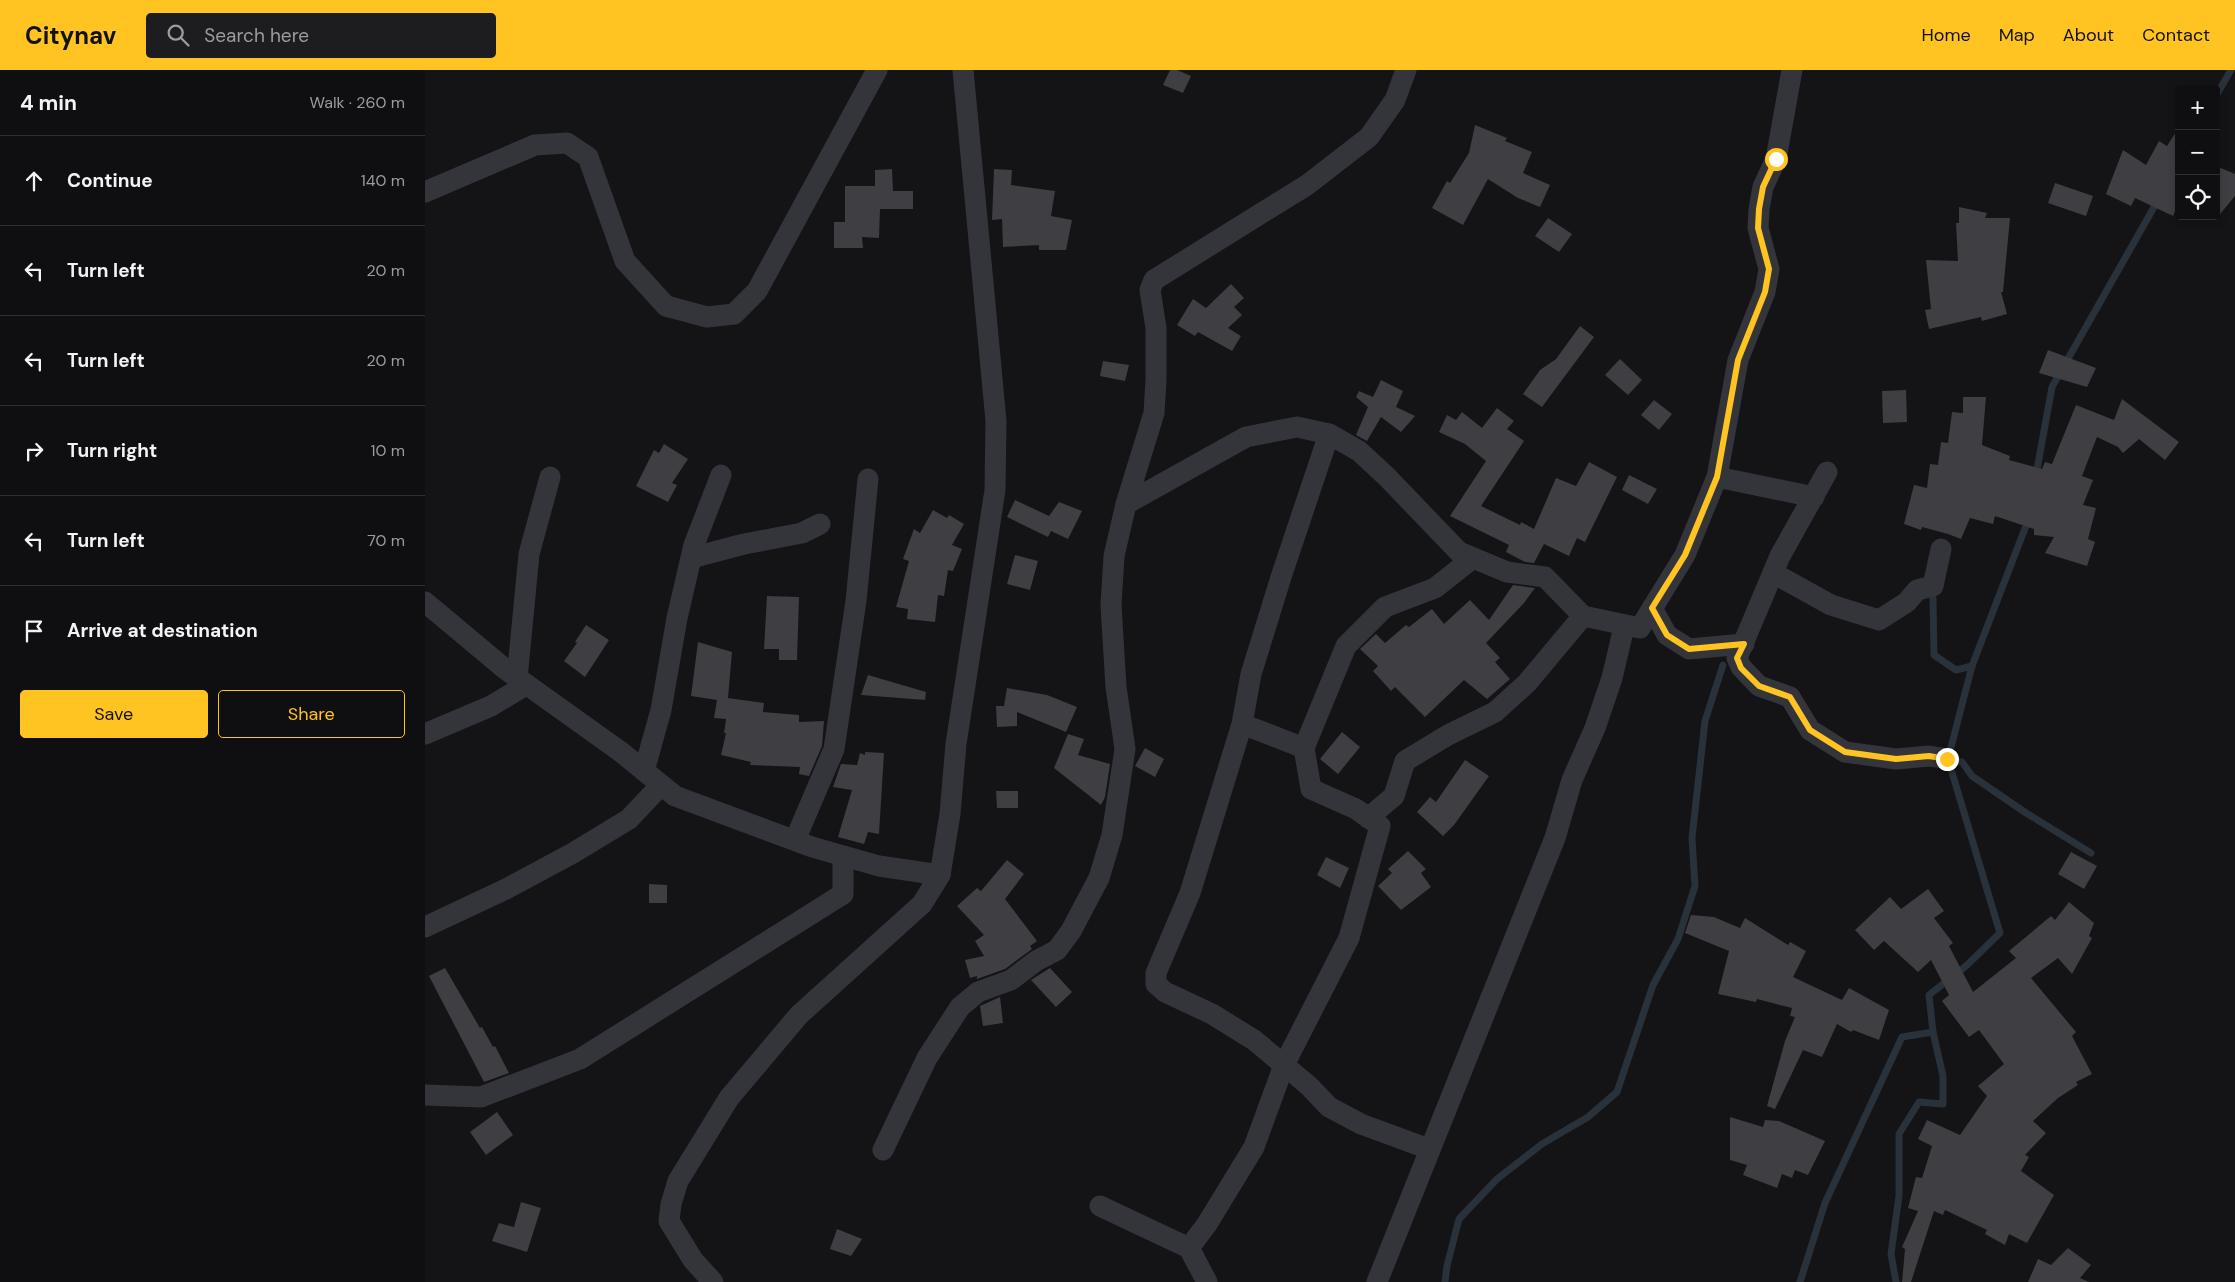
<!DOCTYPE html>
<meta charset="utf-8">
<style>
body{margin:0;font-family:"DM Sans",sans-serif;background:#1d1c1e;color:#f1f3f6}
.controls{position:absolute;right:15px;top:15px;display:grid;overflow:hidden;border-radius:5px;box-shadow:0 2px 8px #0003}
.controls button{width:45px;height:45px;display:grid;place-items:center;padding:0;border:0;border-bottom:1px solid #2f2e30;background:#0f0e10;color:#f1f3f6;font:25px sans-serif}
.stop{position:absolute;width:15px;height:15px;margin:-11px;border:4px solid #ffc422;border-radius:50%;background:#fff}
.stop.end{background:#ffc422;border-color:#fff;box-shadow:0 1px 5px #0008}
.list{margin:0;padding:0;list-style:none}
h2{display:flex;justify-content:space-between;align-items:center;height:65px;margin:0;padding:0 20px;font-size:21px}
h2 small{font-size:16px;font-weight:400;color:#9b9c9f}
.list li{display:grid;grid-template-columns:32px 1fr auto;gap:15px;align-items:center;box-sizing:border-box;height:90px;padding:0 20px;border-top:1px solid #2f2e30}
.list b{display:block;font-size:19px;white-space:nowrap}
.list em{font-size:16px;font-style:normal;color:#9b9c9f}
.actions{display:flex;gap:10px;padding:15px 20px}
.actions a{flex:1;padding:11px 0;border:1px solid #ffc422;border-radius:5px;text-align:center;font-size:18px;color:#ffc422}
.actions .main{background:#ffc422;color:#111}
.icon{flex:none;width:28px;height:28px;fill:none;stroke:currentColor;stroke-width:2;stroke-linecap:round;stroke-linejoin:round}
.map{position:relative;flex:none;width:1810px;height:1212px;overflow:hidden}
header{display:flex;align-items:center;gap:30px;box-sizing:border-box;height:70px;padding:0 25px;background:#ffc422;color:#111}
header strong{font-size:24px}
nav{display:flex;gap:28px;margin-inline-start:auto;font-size:18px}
.search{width:350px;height:45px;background:#1d1c1e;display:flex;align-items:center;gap:12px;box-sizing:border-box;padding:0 18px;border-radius:5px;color:#9b9c9f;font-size:19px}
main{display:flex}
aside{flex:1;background:#0f0e10}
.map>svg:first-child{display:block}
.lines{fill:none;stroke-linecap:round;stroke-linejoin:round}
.stream{stroke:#29313a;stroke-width:7}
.building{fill:#3e3e43}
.street{stroke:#34353b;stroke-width:21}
.route{stroke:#ffc422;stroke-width:6}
</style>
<header>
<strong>Citynav</strong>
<div class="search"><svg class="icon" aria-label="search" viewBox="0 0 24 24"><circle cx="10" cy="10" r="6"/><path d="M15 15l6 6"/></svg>Search here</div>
<nav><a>Home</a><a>Map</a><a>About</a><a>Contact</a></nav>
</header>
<main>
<aside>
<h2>4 min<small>Walk · 260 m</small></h2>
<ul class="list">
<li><svg class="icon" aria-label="ahead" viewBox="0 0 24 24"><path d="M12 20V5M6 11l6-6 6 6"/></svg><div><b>Continue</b></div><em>140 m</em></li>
<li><svg class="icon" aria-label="left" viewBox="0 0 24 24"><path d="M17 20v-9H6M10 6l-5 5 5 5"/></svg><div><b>Turn left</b></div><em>20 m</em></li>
<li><svg class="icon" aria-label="left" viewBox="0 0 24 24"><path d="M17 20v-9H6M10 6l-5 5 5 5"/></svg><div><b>Turn left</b></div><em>20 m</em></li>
<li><svg class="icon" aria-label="right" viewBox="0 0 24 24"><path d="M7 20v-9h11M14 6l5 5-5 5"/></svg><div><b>Turn right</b></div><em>10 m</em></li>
<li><svg class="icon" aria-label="left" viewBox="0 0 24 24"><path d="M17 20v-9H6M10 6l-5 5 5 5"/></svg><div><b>Turn left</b></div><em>70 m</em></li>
<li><svg class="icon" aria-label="arrive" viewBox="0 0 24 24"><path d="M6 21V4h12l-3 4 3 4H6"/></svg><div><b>Arrive at destination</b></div></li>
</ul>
<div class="actions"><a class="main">Save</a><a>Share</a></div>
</aside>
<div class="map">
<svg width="1810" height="1212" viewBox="0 0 1810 1212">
<rect width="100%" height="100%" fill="#141316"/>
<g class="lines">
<g class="stream">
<path d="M1791 26 1806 0"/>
<path d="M1611 405 1627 317 1733 130"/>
<path d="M1508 528 1509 585 1531 600 1547 596"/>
<path d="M1525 690 1537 692 1547 706 1601 743 1666 783"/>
<path d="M1020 1212 1022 1196 1034 1149 1072 1109 1117 1074 1163 1047 1192 1022 1228 915 1253 869 1270 816 1267 768 1280 651 1298 595"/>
<path d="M1375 1212 1400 1133 1477 967 1508 962 1504 925 1541 896 1575 863 1523 689 1547 596 1604 448"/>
<path d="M1471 1212 1466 1184 1474 1126V1064L1494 1032 1518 1034V1006L1508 962"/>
</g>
</g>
<g class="building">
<path d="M745 0H752L766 6 758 23 738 15Z"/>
<path d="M1050 55 1082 68 1080 71 1107 82 1098 103 1125 115 1115 137 1093 128 1063 109 1038 155 1007 138 1022 111 1025 113 1044 83Z"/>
<path d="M1754 57V133L1748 146 1710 128 1706 136 1681 124 1698 80 1721 95 1734 71 1742 76Z"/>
<path d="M1791 96 1810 104V126L1791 149Z"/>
<path d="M467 99 468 121H488V139H455L454 168 437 167 438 178H409V152H420V116H450V100Z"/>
<path d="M569 99 587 100 586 115 630 121 626 146 647 150 641 180H614V175L578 177 577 149 567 150Z"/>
<path d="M1630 113 1668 126 1661 146 1623 133Z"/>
<path d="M1534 137 1562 143 1560 148H1585L1578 222H1576L1582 244 1557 251 1556 247 1504 259 1500 240 1506 239 1501 190 1533 191 1531 153H1534Z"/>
<path d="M1123 148 1147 164 1134 182 1110 166Z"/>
<path d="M806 214 819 228 809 237 817 245 803 258 816 266 807 281 773 262 770 266 752 255 768 229 781 238Z"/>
<path d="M1155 256 1169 267 1117 337 1098 324 1115 300 1131 289Z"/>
<path d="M1623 280 1671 298 1662 317 1614 303Z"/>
<path d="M1195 289 1217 310 1203 325 1180 305Z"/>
<path d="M678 291 704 295 700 311 675 306Z"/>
<path d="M956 310 978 321 971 337 990 346 976 362 956 347 942 371 931 365 943 337 931 327 934 321 948 327Z"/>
<path d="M1481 320 1482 352 1458 353 1457 321Z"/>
<path d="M1538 327H1561L1557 375 1585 386 1584 390 1617 399 1620 392 1627 394 1651 335 1689 350 1697 329 1754 372 1740 390 1714 369 1698 383 1693 377 1672 367 1657 406 1668 410 1658 435 1671 438 1663 469 1670 472 1662 496 1620 483 1629 467 1609 465V459L1570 446 1568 454 1545 448 1536 469 1523 464 1497 457 1496 460 1479 454 1489 415 1502 418 1505 394 1513 395 1516 372 1523 373 1527 342 1538 343Z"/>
<path d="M1229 330 1247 344 1234 360 1216 345Z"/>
<path d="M1072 338 1089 351 1082 359 1099 371 1056 436 1095 455 1096 452 1109 459 1131 408 1151 416 1164 392 1192 407 1160 472 1152 468 1144 486 1119 474 1109 493 1100 492 1081 482 1084 475 1025 446 1061 391 1040 374 1014 362 1022 345 1031 350 1037 342 1057 358Z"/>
<path d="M239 374 263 389 247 413 252 415 243 432 211 416 229 380 234 383Z"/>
<path d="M1204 405 1232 419 1223 434 1197 420Z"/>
<path d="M590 430 624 446 634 432 657 441 643 469 626 461 623 467 582 447Z"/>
<path d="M508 440 522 448 524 445 539 454 527 475 537 479 528 501 523 500 519 526 513 525 510 552 482 549 483 539 471 537 484 491 478 489 489 459 495 463Z"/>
<path d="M590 485 613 491 605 520 582 514Z"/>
<path d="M1088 515 1110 518 1099 533 1061 573 1075 588 1070 592 1085 609 1062 629 1039 610 1000 647 970 617 966 621 948 601 953 596 935 579 951 564 960 573 981 555 984 557 1007 539 1019 554 1045 530 1064 550Z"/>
<path d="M342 526 374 527 372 590H354V579H339Z"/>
<path d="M161 555 184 570 160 607 139 591 152 573 150 572Z"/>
<path d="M273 572 307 582 303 628 339 633 338 642 374 645V652L399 651 397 676 384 706 374 704 375 697 325 695 326 692 296 685 301 663H299L301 649 289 648 292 630 266 626Z"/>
<path d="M443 605 501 622 500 630 436 625Z"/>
<path d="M582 618 622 625 652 637 641 662 592 642V656L572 657 571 636H579Z"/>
<path d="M917 662 935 677 913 704 895 689Z"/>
<path d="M643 664 659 669 653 685 685 694 680 727 676 735 629 698Z"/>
<path d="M720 678 739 689 730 707 710 696Z"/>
<path d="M440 682 459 683 454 764 443 762 439 774 413 767 427 720 408 717 416 694 432 695 435 683 440 685Z"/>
<path d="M1040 690 1064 706 1029 755 1018 766 992 742 1005 727 1011 732Z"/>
<path d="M571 721H593V738H572Z"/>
<path d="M983 781 1001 799 996 803 1006 817 976 840 953 816 967 803 963 799Z"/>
<path d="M1646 782 1672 796 1659 819 1633 804Z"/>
<path d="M901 787 924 798 915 818 892 805Z"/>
<path d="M582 790 599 804 580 829 612 871 605 876 607 879 580 899 552 909V906L545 908 540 890 559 886 550 871 559 865 532 836 552 818 556 821Z"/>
<path d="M224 814 242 815V833H224Z"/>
<path d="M1503 819 1519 841 1509 848 1528 873 1524 876 1548 922 1591 888 1584 881 1626 846 1630 850 1644 832 1669 853 1664 866 1667 868 1647 904 1633 888 1606 908 1651 962 1647 966 1667 1004 1651 1012 1653 1015 1633 1028 1608 1051 1621 1063 1600 1085 1604 1087 1596 1101 1629 1125 1602 1173 1584 1164 1580 1175 1560 1164 1562 1160 1520 1140 1518 1145 1509 1141 1486 1212H1477L1480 1179 1477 1177 1493 1141 1483 1138 1491 1107 1497 1108 1507 1076 1493 1069 1502 1050 1535 1065 1562 1026 1553 1016 1579 994 1554 960 1544 967 1517 931 1524 925 1506 890 1493 902 1459 871 1449 880 1430 860 1465 827 1476 839Z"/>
<path d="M1266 845 1289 847 1315 858 1320 848 1363 875 1365 872 1381 881 1368 907 1417 930 1424 918 1464 940 1454 970 1428 960 1426 962 1412 954 1397 987 1378 980 1350 1039 1342 1036 1360 971 1370 947 1365 946 1367 938 1332 929 1331 932 1293 924 1304 881 1260 863Z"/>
<path d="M20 898 55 958 57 957 68 977 70 976 84 1003 59 1012 4 906Z"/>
<path d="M625 898 647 922 631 937 606 910Z"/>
<path d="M575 927 578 953 558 956 555 936Z"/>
<path d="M72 1042 88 1065 61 1085 45 1062Z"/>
<path d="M1305 1047 1338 1057 1340 1050 1354 1051 1400 1071 1383 1105 1370 1100 1367 1108 1357 1104 1352 1118 1318 1105 1322 1095 1305 1090Z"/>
<path d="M96 1132 116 1138 102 1182 67 1171 74 1153 89 1157Z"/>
<path d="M412 1159 437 1169 426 1186 405 1179Z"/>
<path d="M1643 1178 1666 1195 1655 1208 1664 1212H1603L1613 1189 1626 1195Z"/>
</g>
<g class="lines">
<g class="street">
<path d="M0 122 110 75 142 73 163 87 200 191 241 236 282 247 309 244 332 221 452 0"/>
<path d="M904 364 857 504 826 604 817 654 765 823 731 903V914L740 922 787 944 829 970 884 1016 904 1037 936 1054 1004 1079"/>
<path d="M1402 402 1355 486 1312 588 1316 597 1334 616 1365 627 1385 660 1420 682 1471 689 1504 686 1523 689"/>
<path d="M1292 407 1313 290 1340 222 1344 199 1333 158 1334 139 1338 117 1351 89 1367 0"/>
<path d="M701 434 821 367 872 357 904 364 934 381 962 407 1034 482 1082 502 1120 507 1158 546 1215 558 1260 485 1292 407 1389 427"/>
<path d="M266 488 319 474 377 463 395 454"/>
<path d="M1348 503 1406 535 1454 550 1482 532 1492 520 1508 516 1516 479"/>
<path d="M0 532 80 599 196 682 250 726 387 777 454 796 515 805"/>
<path d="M1227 538 1242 565 1264 579 1319 574"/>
<path d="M92 609 104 484 125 407"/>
<path d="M817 654 879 678 921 576 960 537 1010 518 1048 488"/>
<path d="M0 664 66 636 101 615"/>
<path d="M219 701 236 640 252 548 269 475 296 405"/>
<path d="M943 748 969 726 980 691 1023 665 1070 642 1102 613 1158 546"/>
<path d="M370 770 409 679 431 531 443 409"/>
<path d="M0 857 81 819 148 783 204 749 236 715"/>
<path d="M0 1025 56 1027 155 989 418 824V786"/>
<path d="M458 1080 502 988 535 937 553 922 586 910 611 891 632 880 646 861 674 808 687 765 700 679 691 617 686 535 689 486 701 434 729 343 731 310V258L725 220 729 210 882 115 944 67 970 30 981 0"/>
<path d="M675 1136 764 1178 782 1154 829 1077 859 995 924 868 955 756 931 739 886 719 879 678"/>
<path d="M764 1178 782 1212"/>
<path d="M288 1212 268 1190 244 1151 246 1134 253 1111 304 1028 374 945 497 834 515 805 525 744 531 674 570 420 571 351 538 0"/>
<path d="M952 1212 1130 768 1147 710 1170 658 1187 608 1199 557"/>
</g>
</g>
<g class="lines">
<path class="route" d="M1351 89 1338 117 1334 139 1333 158 1344 199 1340 222 1313 290 1292 407 1260 485 1227 538 1242 565 1264 579 1319 574 1312 588 1316 598 1334 616 1365 627 1385 660 1420 682 1471 689 1504 686 1522 689"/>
</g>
</svg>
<div class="controls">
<button>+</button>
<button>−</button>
<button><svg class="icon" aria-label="locate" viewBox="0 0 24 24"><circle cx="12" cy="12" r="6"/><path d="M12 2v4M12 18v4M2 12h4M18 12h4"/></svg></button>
</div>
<div class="stop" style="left:1351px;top:89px"></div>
<div class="stop end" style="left:1522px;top:689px"></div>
</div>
</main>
